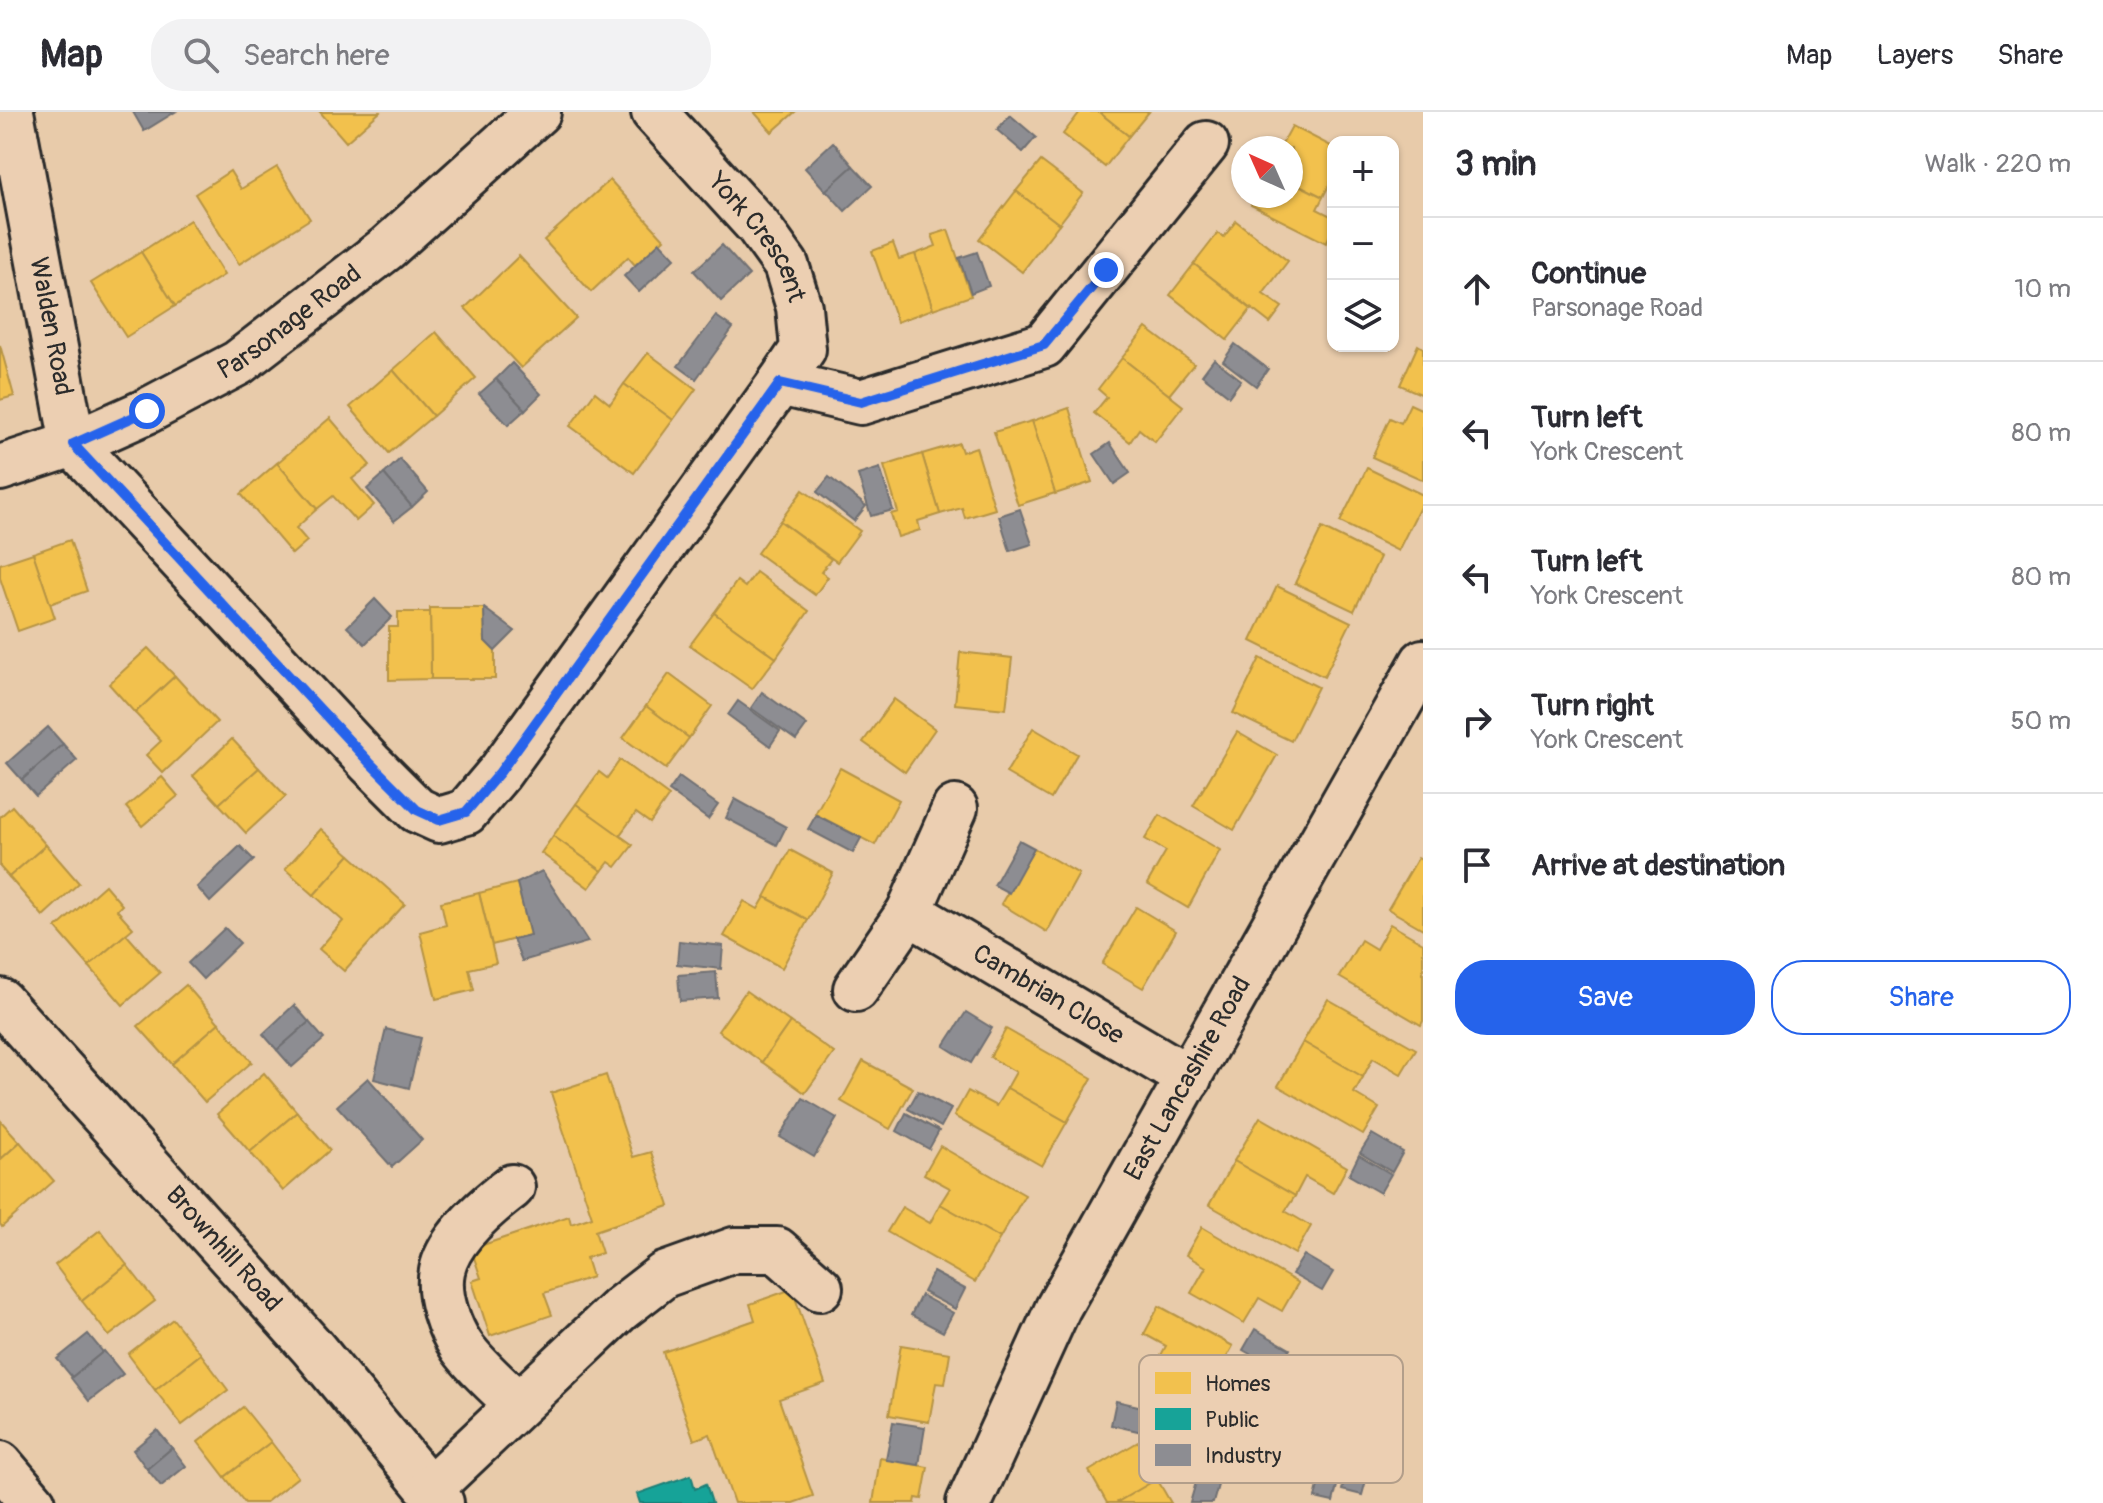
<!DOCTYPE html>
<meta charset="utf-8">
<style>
body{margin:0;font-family:Pangolin,sans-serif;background:#f2f2f3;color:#2b2b33}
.controls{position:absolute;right:24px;top:24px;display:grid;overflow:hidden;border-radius:16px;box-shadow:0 2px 6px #0004}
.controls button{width:72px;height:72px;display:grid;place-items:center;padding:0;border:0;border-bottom:2px solid #e1e1e2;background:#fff;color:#2b2b33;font:40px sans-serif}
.compass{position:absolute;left:1231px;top:24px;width:72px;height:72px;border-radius:50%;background:#fff;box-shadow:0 2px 6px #0004;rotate:315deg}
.stop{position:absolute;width:24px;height:24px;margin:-18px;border:6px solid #2563eb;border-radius:50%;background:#fff}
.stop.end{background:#2563eb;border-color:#fff;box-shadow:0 2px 8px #0008}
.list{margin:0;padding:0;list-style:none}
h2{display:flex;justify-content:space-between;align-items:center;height:104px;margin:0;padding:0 32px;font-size:34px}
h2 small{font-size:26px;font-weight:400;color:#7c7c81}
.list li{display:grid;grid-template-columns:52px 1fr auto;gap:24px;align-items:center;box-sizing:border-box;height:144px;padding:0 32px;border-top:2px solid #e1e1e2}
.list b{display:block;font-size:30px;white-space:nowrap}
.list p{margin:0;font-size:26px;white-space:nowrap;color:#7c7c81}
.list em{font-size:26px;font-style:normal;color:#7c7c81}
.actions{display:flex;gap:16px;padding:24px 32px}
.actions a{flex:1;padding:18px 0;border:2px solid #2563eb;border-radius:32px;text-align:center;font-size:28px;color:#2563eb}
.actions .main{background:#2563eb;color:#fff}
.icon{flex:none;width:44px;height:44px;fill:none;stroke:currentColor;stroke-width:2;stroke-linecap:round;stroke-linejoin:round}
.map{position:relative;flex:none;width:1423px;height:1391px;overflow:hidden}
header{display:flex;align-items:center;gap:48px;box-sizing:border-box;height:112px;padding:0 40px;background:#fff;border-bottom:2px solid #e1e1e2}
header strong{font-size:38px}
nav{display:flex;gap:44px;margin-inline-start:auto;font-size:28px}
.search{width:560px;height:72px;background:#f2f2f3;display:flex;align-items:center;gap:20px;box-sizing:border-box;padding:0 28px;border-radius:32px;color:#7c7c81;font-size:30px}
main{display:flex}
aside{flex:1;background:#fff}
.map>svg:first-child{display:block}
.homes{fill:#f2c14e;stroke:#b69444;stroke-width:2}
.public{fill:#17a398;stroke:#1d7f77;stroke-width:2}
.industry{fill:#8d8d92;stroke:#707073;stroke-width:2}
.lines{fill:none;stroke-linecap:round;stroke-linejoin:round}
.minor-casing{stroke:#2b2b2b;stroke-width:50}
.minor{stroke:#eccfb2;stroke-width:44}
.route{stroke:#2563eb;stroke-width:10}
.labels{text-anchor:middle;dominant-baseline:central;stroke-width:8;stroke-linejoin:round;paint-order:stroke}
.street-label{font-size:26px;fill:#2b2b2b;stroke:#eccfb2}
.key{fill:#eccfb2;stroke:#b29e8a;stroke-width:2}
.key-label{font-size:22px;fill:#2b2b2b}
</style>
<header>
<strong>Map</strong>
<div class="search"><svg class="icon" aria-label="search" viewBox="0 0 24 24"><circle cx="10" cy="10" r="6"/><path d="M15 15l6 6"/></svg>Search here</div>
<nav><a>Map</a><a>Layers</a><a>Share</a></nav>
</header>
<main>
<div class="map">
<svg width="1423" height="1391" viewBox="0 0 1423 1391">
<rect width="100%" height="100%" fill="#e8cbaa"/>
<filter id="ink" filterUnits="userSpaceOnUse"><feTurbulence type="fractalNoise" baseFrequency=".0125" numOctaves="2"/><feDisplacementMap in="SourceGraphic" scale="16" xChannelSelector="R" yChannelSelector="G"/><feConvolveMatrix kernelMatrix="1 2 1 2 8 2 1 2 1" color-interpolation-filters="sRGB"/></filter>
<g filter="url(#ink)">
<g class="homes">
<path d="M320 0H380L346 30Z"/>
<path d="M754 0H795L772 20Z"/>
<path d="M1080 0H1099L1129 24 1105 55 1063 22Z"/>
<path d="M1099 0H1149L1129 24Z"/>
<path d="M1292 14 1333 35V65L1323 85 1291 69V36H1280Z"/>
<path d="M1041 49 1083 81 1059 112 1016 79Z"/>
<path d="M277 55 310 107 239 152 195 82 230 59 241 77Z"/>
<path d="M610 68 664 127 635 153 628 145 591 180 544 128Z"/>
<path d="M1291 69 1323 85 1317 97 1333 105V117L1326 131 1251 93 1255 84H1291Z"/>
<path d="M1016 79 1059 112 1022 160 979 127Z"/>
<path d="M190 108 224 163 175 194 141 140Z"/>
<path d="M1236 109 1288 149 1263 182 1282 195 1270 211 1194 152 1218 121 1224 125Z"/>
<path d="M948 118 971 184 933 197 915 142 936 134 932 123Z"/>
<path d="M893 131 899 147 915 142 933 197 897 210 872 139Z"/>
<path d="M141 140 175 194 126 225 91 171Z"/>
<path d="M519 144 576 206 521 256 465 196Z"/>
<path d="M1194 152 1251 197 1227 228 1170 183Z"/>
<path d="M1146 216 1194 252 1169 283 1122 246Z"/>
<path d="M436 220 476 266 433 304 393 258Z"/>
<path d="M0 233 14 284 0 288Z"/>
<path d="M1418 233 1423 236V283L1400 273Z"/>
<path d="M648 241 696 277 673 308 624 272Z"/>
<path d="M1122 246 1183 294 1155 330 1139 317 1130 330 1094 301 1107 285 1098 277Z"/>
<path d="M393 258 433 304 389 341 350 295Z"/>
<path d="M624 272 673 308 634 361 570 314 595 280 610 292Z"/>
<path d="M1410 292 1423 298V368L1372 345 1390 306 1401 311Z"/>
<path d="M1069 296 1092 370 1055 382 1032 309Z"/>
<path d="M330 306 370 353 352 367 374 393 356 409 333 384 317 397 277 351Z"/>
<path d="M1032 309 1055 381 1018 393 994 320Z"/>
<path d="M959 331 962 340 976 335 995 397 965 406 962 396 940 402 922 342Z"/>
<path d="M922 342 940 402 918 409 920 418 898 425 891 402 898 400 884 354Z"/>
<path d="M277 351 317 397 296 416 307 429 292 442 241 382Z"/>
<path d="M1367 356 1423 383V389L1398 439 1340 410Z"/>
<path d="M803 378 860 419 837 450 780 409Z"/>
<path d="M780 409 831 447 821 460 828 465 815 483 757 441Z"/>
<path d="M1322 416 1380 445 1354 499 1295 471Z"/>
<path d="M70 428 87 479 50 492 33 441Z"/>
<path d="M33 441 55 506 18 519 0 466V452Z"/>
<path d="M756 460 809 499 776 546 714 501 737 469 745 475Z"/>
<path d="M1277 474 1351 510 1324 565 1251 529Z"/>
<path d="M430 496H484L485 529 495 539V567H431Z"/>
<path d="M398 500H430L431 567 389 568V515H398Z"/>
<path d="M714 501 776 546 752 577 690 533Z"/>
<path d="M148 536 175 564 135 601 109 572Z"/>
<path d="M960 540 1012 546 1006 597 955 592Z"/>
<path d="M1260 546 1318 575 1291 629 1233 601Z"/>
<path d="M669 562 712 594 689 626 646 594Z"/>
<path d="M175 564 217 610 163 661 146 643 161 629 135 601Z"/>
<path d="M894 587 935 617 905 660 863 630Z"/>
<path d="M646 594 689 626 666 657 623 626Z"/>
<path d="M1033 616 1077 642 1051 687 1006 661Z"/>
<path d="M1237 620 1277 643 1234 718 1193 694Z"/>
<path d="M232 627 259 656 219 692 193 664Z"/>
<path d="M620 648 669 684 650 711 636 701 619 724 576 692 599 660 607 666Z"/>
<path d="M259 656 286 684 246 721 219 692Z"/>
<path d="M840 656 899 688 875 733 815 702Z"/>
<path d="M162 665 178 684 142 714 126 695Z"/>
<path d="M576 692 633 733 616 755 609 750 602 759 553 724Z"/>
<path d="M12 694 46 733 9 765 0 755V705Z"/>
<path d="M1160 703 1220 738 1188 796 1147 772 1166 739 1145 727Z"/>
<path d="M321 717 350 743 314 783 285 757Z"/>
<path d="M553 724 602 759 589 776 541 741Z"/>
<path d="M46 733 79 771 43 804 9 765Z"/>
<path d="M1034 736 1079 762 1047 820 1001 792Z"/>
<path d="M790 738 833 761 808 808 765 785Z"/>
<path d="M350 743 405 792 344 859 319 837 343 809 314 783Z"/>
<path d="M1418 746 1423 749V817L1388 797Z"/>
<path d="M517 771 530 823 492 833 479 781Z"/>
<path d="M105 773 122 793 117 798 133 816 89 854 56 816Z"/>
<path d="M479 781 496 851 469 857 474 878 436 887 420 820 446 813 441 790Z"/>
<path d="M765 785 808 808 782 856 724 824 744 789 758 797Z"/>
<path d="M1136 795 1176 819 1143 876 1102 852Z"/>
<path d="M1390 812 1423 831V909L1421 913 1339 865 1361 828 1376 837Z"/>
<path d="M126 822 160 861 123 893 89 854Z"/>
<path d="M186 873 219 911 172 952 138 914Z"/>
<path d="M746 879 790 910 762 950 718 919Z"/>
<path d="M1328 887 1416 937 1401 962 1373 946 1363 965 1303 930Z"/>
<path d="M790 910 834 941 805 981 762 950Z"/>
<path d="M219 911 252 950 205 990 172 952Z"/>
<path d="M1006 917 1092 966 1067 1010 1007 976 1016 960 990 945Z"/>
<path d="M1303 930 1363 965 1354 981 1379 996 1363 1023 1278 974Z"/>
<path d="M863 949 913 976 890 1017 841 989Z"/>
<path d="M264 961 297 1000 250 1040 217 1002Z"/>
<path d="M606 963 633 1045 651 1040 669 1094 595 1119 602 1141 586 1146 592 1165 544 1181 552 1203 490 1224 472 1169 481 1166 471 1137 569 1104 571 1112 592 1105 551 981Z"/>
<path d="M1007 976 1067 1010 1042 1054 954 1004 968 979 996 994Z"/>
<path d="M297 1000 330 1038 283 1079 250 1040Z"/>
<path d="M1260 1005 1347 1055 1333 1081 1305 1065 1295 1084 1234 1049Z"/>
<path d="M0 1008 20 1030 0 1048Z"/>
<path d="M20 1030 54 1069 2 1115 0 1112V1048Z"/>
<path d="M940 1034 1025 1083 1000 1126 940 1092 950 1076 924 1062Z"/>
<path d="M1234 1049 1295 1084 1285 1099 1311 1114 1295 1142 1209 1093Z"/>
<path d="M940 1092 1000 1126 975 1170 887 1120 902 1095 930 1111Z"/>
<path d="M1202 1115 1298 1171 1282 1199 1259 1186 1244 1211 1191 1181 1206 1155 1186 1143Z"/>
<path d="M100 1118 127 1153 82 1189 55 1153Z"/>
<path d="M127 1153 155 1189 109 1224 82 1189Z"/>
<path d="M792 1177 825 1271 779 1287 813 1384 793 1391H734L710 1322 694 1328 663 1240 755 1208 750 1192Z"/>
<path d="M1159 1194 1233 1234 1203 1288 1184 1278 1174 1296 1142 1278 1166 1234 1144 1222Z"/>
<path d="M173 1207 201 1242 155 1278 128 1242Z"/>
<path d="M901 1233 950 1241 945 1272 936 1271 929 1310 889 1303Z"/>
<path d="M201 1242 228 1278 182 1313 155 1278Z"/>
<path d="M243 1295 271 1330 225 1365 198 1330Z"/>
<path d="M1148 1324 1170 1360 1116 1391H1107L1089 1359Z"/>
<path d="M271 1330 298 1365 265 1391H245L225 1365Z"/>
<path d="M880 1346 928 1355 922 1387 916 1386 915 1391H873Z"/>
<path d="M1157 1367 1171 1391H1116Z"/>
</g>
<path class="public" d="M691 1363 695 1377 706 1372 712 1391H640L637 1382Z"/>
<g class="industry">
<path d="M133 0H175L144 19Z"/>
<path d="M1010 3 1036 25 1023 40 997 18Z"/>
<path d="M833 30 853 54 826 79 805 56Z"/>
<path d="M853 54 872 74 845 99 826 78Z"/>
<path d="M660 130 675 146 639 180 624 164Z"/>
<path d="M722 133 749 163 721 189 694 159Z"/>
<path d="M977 140 989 174 971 181 959 146Z"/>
<path d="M716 204 733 216 696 267 678 254Z"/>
<path d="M1235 232 1268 257 1256 274 1223 249Z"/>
<path d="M1214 247 1241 268 1229 284 1202 263Z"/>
<path d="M512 251 541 282 525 298 496 267Z"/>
<path d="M496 267 525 298 508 313 479 282Z"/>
<path d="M1110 331 1130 361 1114 372 1094 342Z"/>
<path d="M400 347 428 380 412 395 384 362Z"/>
<path d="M880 356 893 398 871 404 858 363Z"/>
<path d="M384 362 412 395 394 409 367 377Z"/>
<path d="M829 365 866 394 854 409 817 380Z"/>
<path d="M1020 397 1032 432 1010 439 999 404Z"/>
<path d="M375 487 392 505 365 532 347 515Z"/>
<path d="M484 496 515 519 495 539 485 529Z"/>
<path d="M762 580 807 613 796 628 751 596Z"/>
<path d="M738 589 780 619 770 634 728 603Z"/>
<path d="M48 615 63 632 22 668 7 651Z"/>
<path d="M63 632 77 648 36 684 22 668Z"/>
<path d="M679 665 718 693 708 707 669 679Z"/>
<path d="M735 687 786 715 777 733 726 706Z"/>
<path d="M816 703 861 726 853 741 808 717Z"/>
<path d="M1019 728 1034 736 1009 781 994 773Z"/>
<path d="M240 734 254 748 210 790 197 775Z"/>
<path d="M542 759 588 830 522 849 513 827 530 823 517 771Z"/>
<path d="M225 816 240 831 203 867 188 851Z"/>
<path d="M679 829 723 834 721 857 677 852Z"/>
<path d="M716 860 718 886 680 889 678 863Z"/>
<path d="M294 893 309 910 277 938 263 922Z"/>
<path d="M966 900 992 916 971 951 944 934Z"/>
<path d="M309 910 324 927 292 955 277 938Z"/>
<path d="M386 917 421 926 409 976 374 967Z"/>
<path d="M368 966 422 1028 392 1055 337 994Z"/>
<path d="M918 979 951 997 941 1015 908 997Z"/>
<path d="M803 986 837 1006 814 1045 780 1025Z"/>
<path d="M906 1001 939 1019 929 1037 897 1019Z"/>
<path d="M1372 1022 1403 1040 1392 1060 1360 1041Z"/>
<path d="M1359 1043 1391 1062 1380 1081 1349 1063Z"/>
<path d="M1304 1143 1333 1160 1322 1179 1292 1162Z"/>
<path d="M933 1160 965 1177 955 1197 923 1180Z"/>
<path d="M921 1183 953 1201 943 1220 911 1203Z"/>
<path d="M1255 1217 1290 1237 1278 1258 1243 1238Z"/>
<path d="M88 1222 103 1240 72 1265 57 1247Z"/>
<path d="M104 1239 123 1262 89 1289 71 1266Z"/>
<path d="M1116 1289 1165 1300 1160 1324 1111 1313Z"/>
<path d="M893 1310 925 1315 919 1353 886 1348Z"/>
<path d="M157 1318 172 1336 147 1357 133 1338Z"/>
<path d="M1331 1321 1349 1325 1333 1390 1315 1386Z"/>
<path d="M172 1336 186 1354 161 1374 147 1357Z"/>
<path d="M1351 1344 1371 1350 1362 1383 1342 1378Z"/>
<path d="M1199 1360 1220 1366 1213 1391H1190Z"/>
</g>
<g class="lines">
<defs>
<g id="minor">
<path id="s1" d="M11 0 73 332 370 651 417 698 439 708 466 700 500 660 780 271"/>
<path id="s2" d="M654 0 758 114 786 153 799 195 803 237 780 271 861 290 1044 233 1206 32"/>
<path id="s3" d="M0 356 73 332 147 299 238 251 387 136 538 0"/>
<path id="s4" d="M909 800 1189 966"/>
<path d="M856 877 909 800 955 696"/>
<path id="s5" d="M0 889 312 1235 441 1391"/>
<path d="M512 1075C487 1094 448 1127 442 1159 437 1183 449 1216 462 1235 477 1256 500 1275 518 1293"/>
<path d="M0 1352 33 1391"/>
<path d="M431 1376 620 1197 664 1163 734 1138H777L820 1176"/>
<path id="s6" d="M969 1391 1058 1196 1423 550"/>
</g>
</defs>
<use href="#minor" class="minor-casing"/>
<use href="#minor" class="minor"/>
</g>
</g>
<g class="lines" filter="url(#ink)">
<path class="route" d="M147 299 73 332 370 651 417 698 439 708 466 700 500 660 780 271 861 290 1044 233 1106 158"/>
</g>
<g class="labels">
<g class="street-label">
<text stroke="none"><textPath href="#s2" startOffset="164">York Crescent</textPath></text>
<text stroke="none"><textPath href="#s3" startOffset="326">Parsonage Road</textPath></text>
<text stroke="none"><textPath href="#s1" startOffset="218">Walden Road</textPath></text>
<text stroke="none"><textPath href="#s4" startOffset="162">Cambrian Close</textPath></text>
<text stroke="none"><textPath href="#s6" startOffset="478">East Lancashire Road</textPath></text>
<text stroke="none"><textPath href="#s5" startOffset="334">Brownhill Road</textPath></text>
</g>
</g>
<rect x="1139" y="1243" width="264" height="128" rx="12" class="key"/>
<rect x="1155" y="1260" width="36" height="22" fill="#f2c14e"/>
<rect x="1155" y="1296" width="36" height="22" fill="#17a398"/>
<rect x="1155" y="1332" width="36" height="22" fill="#8d8d92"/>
<g class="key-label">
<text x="1205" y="1279">Homes</text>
<text x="1205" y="1315">Public</text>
<text x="1205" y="1351">Industry</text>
</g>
</svg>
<div class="controls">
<button>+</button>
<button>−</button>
<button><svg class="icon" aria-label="layers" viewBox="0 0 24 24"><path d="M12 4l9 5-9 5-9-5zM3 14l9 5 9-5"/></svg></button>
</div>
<svg class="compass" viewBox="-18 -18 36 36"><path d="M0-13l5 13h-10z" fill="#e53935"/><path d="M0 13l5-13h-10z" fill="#7c7c81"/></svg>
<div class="stop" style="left:147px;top:299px"></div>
<div class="stop end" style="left:1106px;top:158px"></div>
</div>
<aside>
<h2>3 min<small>Walk · 220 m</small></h2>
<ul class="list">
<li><svg class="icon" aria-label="ahead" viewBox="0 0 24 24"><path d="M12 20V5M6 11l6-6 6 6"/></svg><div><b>Continue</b><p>Parsonage Road</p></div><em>10 m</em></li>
<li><svg class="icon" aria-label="left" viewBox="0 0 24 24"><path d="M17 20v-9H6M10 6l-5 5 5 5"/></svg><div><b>Turn left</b><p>York Crescent</p></div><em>80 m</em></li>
<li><svg class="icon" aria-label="left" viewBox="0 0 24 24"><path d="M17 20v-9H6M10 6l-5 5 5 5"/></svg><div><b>Turn left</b><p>York Crescent</p></div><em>80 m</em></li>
<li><svg class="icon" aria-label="right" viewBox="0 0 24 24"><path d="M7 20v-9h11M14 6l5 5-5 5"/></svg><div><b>Turn right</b><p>York Crescent</p></div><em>50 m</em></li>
<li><svg class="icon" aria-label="arrive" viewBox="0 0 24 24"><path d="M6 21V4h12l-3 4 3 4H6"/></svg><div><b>Arrive at destination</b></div></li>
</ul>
<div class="actions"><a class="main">Save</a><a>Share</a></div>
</aside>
</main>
